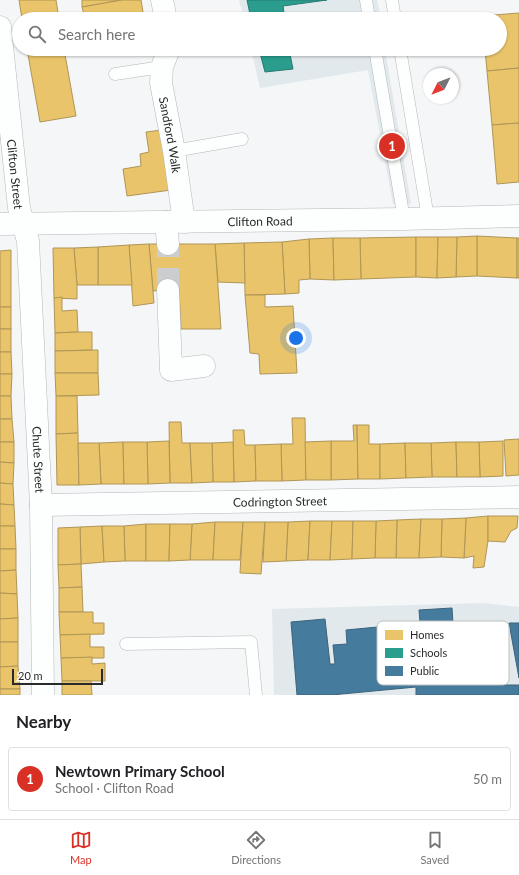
<!DOCTYPE html>
<meta charset="utf-8">
<style>
body{margin:0;font-family:Lato,sans-serif;background:#f2f2f2;color:#202124}
.compass{position:absolute;left:423px;top:68px;width:36px;height:36px;border-radius:50%;background:#fff;box-shadow:0 1px 3px #0004;rotate:228deg}
.scale{position:absolute;left:12px;bottom:10px;width:91px;box-sizing:border-box;padding-left:4px;border:2px solid #282a2b;border-top:0;font-size:11px;line-height:14px;white-space:nowrap;color:#282a2b;-webkit-text-stroke:3px #fff;paint-order:stroke}
.you{position:absolute;left:296px;top:338px;width:14px;height:14px;margin:-10px;border:3px solid #fff;border-radius:50%;background:#1a73e8;box-shadow:0 0 0 6px #1a73e833}
.badge{display:grid;place-items:center;width:26px;height:26px;border-radius:50%;background:#d93025;color:#fff;font-size:13px;font-weight:700}
.pin{position:absolute;translate:-50% -50%;border:2px solid #fff;box-shadow:0 1px 4px #0006}
.list{margin:0;padding:0;list-style:none}
h2{display:flex;justify-content:space-between;align-items:center;height:52px;margin:0;padding:0 16px;font-size:17px}
h2 small{font-size:13px;font-weight:400;color:#757577}
.list li{display:grid;grid-template-columns:26px 1fr auto;gap:12px;align-items:center;box-sizing:border-box;height:64px;margin:0 8px 8px;padding:0 8px;border:1px solid #e0e0e0;border-radius:4px}
.list b{display:block;font-size:15px;white-space:nowrap}
.list p{margin:0;font-size:13px;white-space:nowrap;color:#757577}
.list em{font-size:13px;font-style:normal;color:#757577}
.icon{flex:none;width:22px;height:22px;fill:none;stroke:currentColor;stroke-width:2;stroke-linecap:round;stroke-linejoin:round}
.map{position:relative;flex:none;width:519px;height:695px;overflow:hidden}
.search{position:absolute;background:#fff;box-shadow:0 1px 3px #0004;left:12px;right:12px;top:12px;height:44px;display:flex;align-items:center;gap:10px;box-sizing:border-box;padding:0 14px;border-radius:22px;color:#757577;font-size:15px}
.sheet{height:124px;background:#fff}
nav{display:flex;justify-content:space-around;align-items:center;box-sizing:border-box;height:56px;border-top:1px solid #e0e0e0;background:#fff;font-size:11px;color:#757577}
nav a{display:grid;justify-items:center;gap:2px}
nav .on{color:#d93025}
.map>svg:first-child{display:block}
.built{fill:#e1e9ec}
.homes{fill:#e9c46a;stroke:#af9657}
.schools{fill:#2a9d8f;stroke:#297a71}
.public{fill:#457b9d;stroke:#3c637b}
.lines{fill:none;stroke-linecap:round;stroke-linejoin:round}
.street-tunnel{stroke:#cbcdcf;stroke-width:22;stroke-dasharray:22 11;stroke-linecap:butt}
.lane-casing{stroke:#b5b7b8;stroke-width:13}
.street-casing{stroke:#b5b7b8;stroke-width:23}
.lane{stroke:#fdfefe;stroke-width:12}
.street{stroke:#fdfefe;stroke-width:22}
.labels{text-anchor:middle;dominant-baseline:central;stroke-width:4;stroke-linejoin:round;paint-order:stroke}
.street-label{font-size:12px;fill:#282a2b;stroke:#fff}
.key{fill:#fff;stroke:#bebfbf;stroke-width:1}
.key-label{font-size:11px;fill:#282a2b}
</style>
<div class="map">
<svg width="519" height="695" viewBox="0 0 519 695">
<rect width="100%" height="100%" fill="#f4f6f8"/>
<g class="built">
<path d="M239 0H377L381 19H244Z"/>
<path d="M251 49H385L411 204H393L368 70 260 88Z"/>
<path d="M484 603 519 607V695H274L272 609Z"/>
</g>
<g class="homes">
<path d="M19 0H56L59 19H22Z"/>
<path d="M82 0H122L82 7Z"/>
<path d="M122 0H141L144 18 110 19V15L85 19 82 7Z"/>
<path d="M519 13V68L487 71 485 49H500V19H482V16Z"/>
<path d="M27 49H64L76 116 40 122Z"/>
<path d="M519 68V123L492 125 487 71Z"/>
<path d="M519 123V182L497 184 492 125Z"/>
<path d="M162 130 171 190 127 196 123 169 141 166 140 154 149 152 146 132Z"/>
<path d="M477 236 517 238V278L477 276Z"/>
<path d="M477 236V276L456 277 457 237Z"/>
<path d="M416 237V277L361 279 360 238Z"/>
<path d="M416 237H438L437 278 416 277Z"/>
<path d="M438 237H457L456 277 437 278Z"/>
<path d="M333 238 334 280 310 279 309 239Z"/>
<path d="M333 238H360L361 279 334 280Z"/>
<rect x="517" y="238" width="2" height="40"/>
<path d="M309 239 310 279 299 280V293L285 294 282 242Z"/>
<path d="M282 242 285 294 245 295 244 243Z"/>
<path d="M244 243 245 283 218 282 215 244Z"/>
<path d="M149 244H215L221 329H181L179 289 153 291Z"/>
<path d="M149 244 154 303 133 306 129 245Z"/>
<path d="M129 245 132 285H98V247Z"/>
<path d="M98 247V285H77L74 248Z"/>
<path d="M53 248H74L77 285V299L54 298Z"/>
<path d="M11 250V307H0V251Z"/>
<path d="M245 295H265V307L293 306 297 373 260 374 259 354 250 353Z"/>
<path d="M62 297V311L77 310 78 332 55 333 54 298Z"/>
<rect x="0" y="307" width="11" height="22"/>
<rect x="0" y="329" width="11" height="23"/>
<path d="M78 332H92V350L55 351V333Z"/>
<path d="M98 350V373H55V351Z"/>
<path d="M0 352H11L12 374H0Z"/>
<path d="M55 373H98L99 395 56 396Z"/>
<path d="M0 374H12L11 396H0Z"/>
<path d="M0 396H11L12 419H0Z"/>
<path d="M56 396H77L78 433 56 434Z"/>
<path d="M292 418H305L306 480 282 481 281 444H293Z"/>
<path d="M0 419H12L14 442H0Z"/>
<path d="M169 422H181L182 443H190L192 483H170Z"/>
<path d="M353 425H357L358 479 331 480V441H354Z"/>
<path d="M357 425H369V444H380V479H358Z"/>
<path d="M233 430H244L245 445H255L256 481 234 482Z"/>
<path d="M78 433 79 485H57L56 434Z"/>
<path d="M519 439V475L506 476 504 440Z"/>
<path d="M169 441 170 483 148 484 147 442Z"/>
<path d="M331 441V480H306L305 442Z"/>
<path d="M503 441V476L480 477 479 442Z"/>
<path d="M0 442H14V463L0 462Z"/>
<path d="M123 442 124 484H101L99 443Z"/>
<path d="M123 442H147L148 484H124Z"/>
<path d="M233 442 234 482H213L212 443Z"/>
<path d="M456 442 457 477H432L431 443Z"/>
<path d="M456 442H479L480 477H457Z"/>
<path d="M78 443H99L101 484 79 485Z"/>
<path d="M190 443H212L213 482 192 483Z"/>
<path d="M405 443 406 478 380 479V444Z"/>
<path d="M405 443H431L432 477 406 478Z"/>
<path d="M281 444 282 481H256L255 445Z"/>
<path d="M0 462 14 463 13 484 0 483Z"/>
<path d="M0 483 13 484 14 505 0 504Z"/>
<path d="M0 504 14 505 15 526H0Z"/>
<path d="M488 516V541L484 567 473 568 474 556 464 558 466 518Z"/>
<path d="M488 516H518L517 528 511 531 505 542 488 541Z"/>
<path d="M466 518 464 558 441 557 442 519Z"/>
<path d="M421 519 419 558H396L397 520Z"/>
<path d="M421 519H442L441 557 419 558Z"/>
<path d="M397 520 396 558H375L376 521Z"/>
<path d="M310 521 308 560 286 561 288 522Z"/>
<path d="M310 521H332L330 560H308Z"/>
<path d="M332 521H353L352 559 330 560Z"/>
<path d="M353 521H376L375 558 352 559Z"/>
<path d="M215 522 213 560H190L192 524Z"/>
<path d="M215 522H243L240 560H213Z"/>
<path d="M243 522H265L261 574 240 573Z"/>
<path d="M265 522H288L286 561 263 562Z"/>
<path d="M146 524V561H125L124 526Z"/>
<path d="M146 524H170L169 561H146Z"/>
<path d="M170 524H192L190 560 169 561Z"/>
<path d="M0 526H15L16 549H0Z"/>
<path d="M102 526 104 562 81 564 80 527Z"/>
<path d="M102 526H124L125 561 104 562Z"/>
<path d="M80 527 81 564 58 565V528Z"/>
<path d="M0 549H16V570L0 571Z"/>
<path d="M81 564 82 587 59 588 58 565Z"/>
<path d="M16 570 17 594 0 593V571Z"/>
<path d="M82 587 83 612H59V588Z"/>
<path d="M0 593 17 594 18 618 0 619Z"/>
<path d="M59 612H93V623H104V634L60 635Z"/>
<path d="M18 618V642H0V619Z"/>
<path d="M90 634V647H104V658H61L60 635Z"/>
<path d="M0 642H18V666L0 667Z"/>
<path d="M92 657V664L105 663V681H62L61 658Z"/>
<path d="M18 666 20 689H0V667Z"/>
<path d="M62 681H91L92 695H62Z"/>
<rect x="0" y="689" width="20" height="6"/>
</g>
<g class="schools">
<path d="M247 0H327L283 6 285 19H251Z"/>
<path d="M259 49H289L293 69 265 72Z"/>
</g>
<g class="public">
<path d="M452 608 453 624 479 622 497 685H519V695H416V687L331 695H297L291 622 325 619 330 664H335L333 645 347 644 346 630 420 623 419 610Z"/>
<path d="M509 623H519V678Z"/>
</g>
<g class="lines">
<path class="street-tunnel" d="M168 290V244"/>
<defs>
<g id="lane">
<path d="M366 0 369 19"/>
<path d="M392 0 395 19"/>
<path d="M375 49 404 219"/>
<path d="M400 49 428 218"/>
<path d="M115 74 162 67"/>
<path d="M174 151 242 139"/>
<path d="M126 644 251 642 256 695"/>
</g>
<g id="street">
<path d="M162 0 166 19"/>
<path id="s1" d="M0 27 19 208 28 241 41 505 43 695"/>
<path id="s2" d="M169 49 162 67 161 83 174 151 184 222"/>
<path d="M166 222 168 244"/>
<path id="s3" d="M0 224 404 219 519 216"/>
<path d="M168 290 171 370 204 366"/>
<path id="s4" d="M41 505 519 497"/>
</g>
</defs>
<use href="#lane" class="lane-casing"/>
<use href="#street" class="street-casing"/>
<use href="#lane" class="lane"/>
<use href="#street" class="street"/>
</g>
<g class="labels">
<g class="street-label">
<text stroke="none"><textPath href="#s2" startOffset="88">Sandford Walk</textPath></text>
<text stroke="none"><textPath href="#s1" startOffset="148">Clifton Street</textPath></text>
<text stroke="none"><textPath href="#s3" startOffset="260">Clifton Road</textPath></text>
<text stroke="none"><textPath href="#s1" startOffset="435">Chute Street</textPath></text>
<text stroke="none"><textPath href="#s4" startOffset="239">Codrington Street</textPath></text>
</g>
</g>
<rect x="377" y="621" width="132" height="64" rx="6" class="key"/>
<rect x="385" y="630" width="18" height="10" fill="#e9c46a"/>
<rect x="385" y="648" width="18" height="10" fill="#2a9d8f"/>
<rect x="385" y="666" width="18" height="10" fill="#457b9d"/>
<g class="key-label">
<text x="410" y="639">Homes</text>
<text x="410" y="657">Schools</text>
<text x="410" y="675">Public</text>
</g>
</svg>
<svg class="compass" viewBox="-18 -18 36 36"><path d="M0-13l5 13h-10z" fill="#e53935"/><path d="M0 13l5-13h-10z" fill="#757577"/></svg>
<div class="scale">20 m</div>
<div class="you"></div>
<div class="pin badge" style="left:392px;top:146px">1</div>
<div class="search"><svg class="icon" aria-label="search" viewBox="0 0 24 24"><circle cx="10" cy="10" r="6"/><path d="M15 15l6 6"/></svg>Search here</div>
</div>
<section class="sheet">
<h2>Nearby<small></small></h2>
<ul class="list">
<li><span class="badge">1</span><div><b>Newtown Primary School</b><p>School · Clifton Road</p></div><em>50 m</em></li>
</ul>
</section>
<nav>
<a class="on"><svg class="icon" aria-label="map" viewBox="0 0 24 24"><path d="M3 6l6-2 6 2 6-2v14l-6 2-6-2-6 2zM9 4v14M15 6v14"/></svg>Map</a>
<a><svg class="icon" aria-label="directions" viewBox="0 0 24 24"><path d="M12 3l9 9-9 9-9-9zM9 14v-3h6M13 9l2 2-2 2"/></svg>Directions</a>
<a><svg class="icon" aria-label="saved" viewBox="0 0 24 24"><path d="M7 4h10v16l-5-4-5 4z"/></svg>Saved</a>
</nav>
